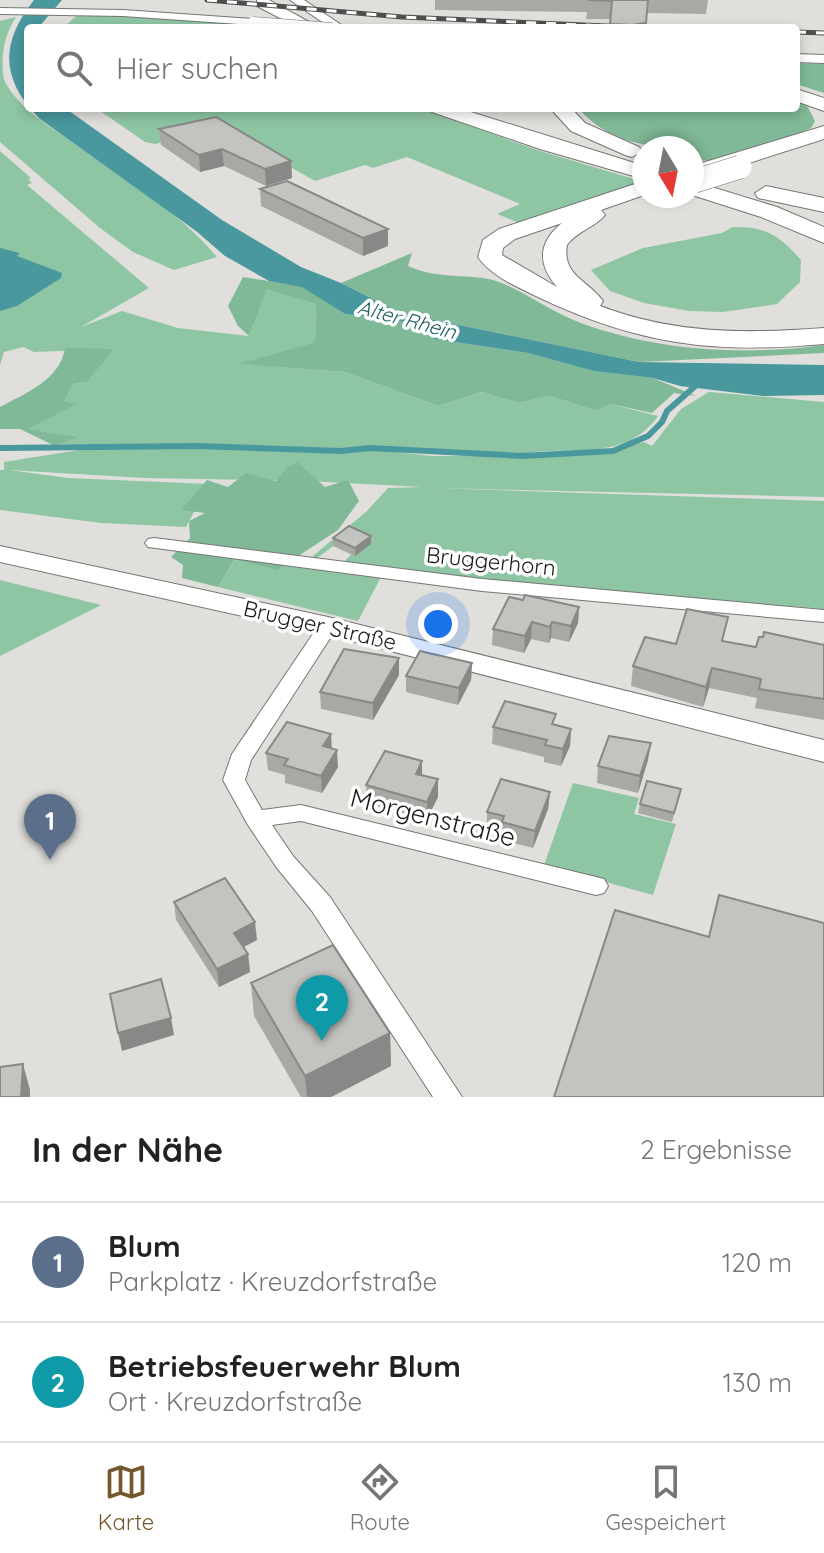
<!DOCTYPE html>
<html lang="de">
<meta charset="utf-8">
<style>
body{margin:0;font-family:Quicksand,sans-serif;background:#f6f6f6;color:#222}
.compass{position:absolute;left:632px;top:136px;width:72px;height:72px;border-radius:50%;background:#fff;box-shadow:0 4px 12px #0003;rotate:170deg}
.you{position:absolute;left:438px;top:624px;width:28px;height:28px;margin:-20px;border:6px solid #fff;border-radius:50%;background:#1a73e8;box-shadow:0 0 0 12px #1a73e833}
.badge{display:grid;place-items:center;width:52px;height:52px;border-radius:50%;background:#74572b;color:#fff;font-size:26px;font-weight:700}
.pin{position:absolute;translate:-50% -66px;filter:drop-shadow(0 2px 4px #0008)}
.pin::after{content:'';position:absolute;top:42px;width:28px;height:24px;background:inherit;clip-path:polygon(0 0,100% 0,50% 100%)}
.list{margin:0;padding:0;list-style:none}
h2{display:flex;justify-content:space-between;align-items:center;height:104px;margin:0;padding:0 32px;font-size:34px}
h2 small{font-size:26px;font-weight:400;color:#767676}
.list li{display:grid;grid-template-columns:52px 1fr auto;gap:24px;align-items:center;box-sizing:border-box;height:120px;padding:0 32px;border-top:2px solid #e0e0e0}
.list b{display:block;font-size:30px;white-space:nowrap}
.list p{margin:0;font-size:26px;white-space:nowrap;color:#767676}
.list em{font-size:26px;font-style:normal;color:#767676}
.icon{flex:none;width:44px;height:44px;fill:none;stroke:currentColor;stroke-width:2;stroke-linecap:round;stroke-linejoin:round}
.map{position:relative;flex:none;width:824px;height:1097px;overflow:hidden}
.search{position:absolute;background:#fff;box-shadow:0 4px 12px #0003;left:24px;right:24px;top:24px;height:88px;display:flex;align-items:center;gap:20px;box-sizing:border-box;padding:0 28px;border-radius:8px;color:#767676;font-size:30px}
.sheet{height:344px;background:#fff}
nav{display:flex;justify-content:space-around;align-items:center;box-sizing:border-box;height:112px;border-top:2px solid #e0e0e0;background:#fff;font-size:22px;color:#767676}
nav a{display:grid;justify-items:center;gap:4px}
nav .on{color:#74572b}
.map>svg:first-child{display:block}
.green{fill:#8ec6a4}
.forest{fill:#80b997}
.water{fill:#49989e}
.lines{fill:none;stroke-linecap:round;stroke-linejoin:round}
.stream{stroke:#49989e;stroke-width:6}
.minor-casing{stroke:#767572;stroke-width:2}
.secondary-casing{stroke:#767572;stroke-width:2}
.motorway-casing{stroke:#767572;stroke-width:2}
.minor{fill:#fff;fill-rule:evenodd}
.secondary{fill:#fff;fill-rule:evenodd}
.motorway{fill:#fff;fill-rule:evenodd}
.rail-casing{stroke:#4f4e4d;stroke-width:5}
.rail{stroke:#fff;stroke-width:3;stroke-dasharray:10;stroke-linecap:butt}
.minor-bridge-casing{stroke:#767572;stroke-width:11;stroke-linecap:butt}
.motorway-bridge-casing{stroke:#767572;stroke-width:24;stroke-linecap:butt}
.minor-bridge{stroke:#fff;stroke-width:10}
.motorway-bridge{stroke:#fff;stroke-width:23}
.wall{fill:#a8a8a5}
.shaded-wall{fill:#888886}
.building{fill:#c3c3c0;stroke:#888886;stroke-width:2}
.labels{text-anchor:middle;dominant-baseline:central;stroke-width:7;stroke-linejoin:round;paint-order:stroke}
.far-water-label{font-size:20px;font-style:italic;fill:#1d5e63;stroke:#fff}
.street-label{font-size:22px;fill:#1a1a19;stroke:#fff}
.near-street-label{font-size:26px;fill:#1a1a19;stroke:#fff}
</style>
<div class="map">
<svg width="824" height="1097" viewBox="0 0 824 1097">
<rect width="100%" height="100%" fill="#e0dfdc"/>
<g class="green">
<path d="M77 15H128L237 24 245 28H63Z"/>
<path d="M16 17C4 36 0 56 4 80 18 108 48 125 72 142 121 178 178 210 217 257L174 270 133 252 100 228 0 142V21Z"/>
<path d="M96 108H420L537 150 644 182 519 223 497 214 520 204 407 157 373 168 365 165 315 181 223 129 155 144 145 142Z"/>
<path d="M0 151 31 178 28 179 32 183 27 185 149 288 81 327 122 311 178 328 249 336 267 288 316 304 315 342 242 364 345 372 438 406 481 392 518 403 550 396 597 411 611 404 658 416C623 466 563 442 516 456L608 452 644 442 652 446 681 409 709 392 824 402V497L436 488 824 501V609L483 580 343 563 366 539 350 533 316 559 313 556 367 511 388 488 422 487 308 481 144 478 9 470 68 478 209 484 186 527 101 523 0 510V470H4V462L98 447 280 448 337 454 369 449 432 456H502L376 446 343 449 59 444 76 437 27 429 76 404 63 401 73 384 87 382 113 349 34 352 23 347 4 352 0 365Z"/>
<path d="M733 227C766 226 780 236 801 260L800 282 777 304 723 312 689 311 644 303 610 291 591 270 643 248 722 233Z"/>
<path d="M236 558 382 575 358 621 218 587Z"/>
<path d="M0 580 101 605 0 656Z"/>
<path d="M573 783 639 798 634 814 676 824 653 895 544 865Z"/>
</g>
<g class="forest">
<path d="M796 63 824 64V93L796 84Z"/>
<path d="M796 101 808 107 815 121 811 128C786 139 717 167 692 159V148C648 148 609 143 578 108H796Z"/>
<path d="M412 253 408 266C441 281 472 272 499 282 526 292 551 312 581 323 657 351 744 356 824 345V353L639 362 401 313 341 283Z"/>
<path d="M243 277 302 286 345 314 408 322 434 339 528 353 595 371 653 378 696 396 674 393 652 413 611 404 597 411 550 396 518 403 481 392 438 406 345 372 238 364 315 342 316 304 267 289 249 336 238 326 228 306Z"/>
<path d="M65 348 114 349 87 382 73 384 64 401 77 404 28 429 78 437 55 446 20 429H0V407C26 393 60 380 65 348Z"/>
<path d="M297 462 325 487 348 480 359 501 338 530 277 570 235 559 218 587 182 578 183 565 171 557 190 538 189 521 205 513 181 510 207 480 228 487 246 473 276 481 287 468Z"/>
</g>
<g class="water">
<path d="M34 0H62L38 28H28V108H65L222 220 301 267 341 283 401 313 639 362 824 365V395L763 396 680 386 653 378 594 371 528 353 434 339 408 322 345 314 302 287 269 281 225 256 196 231 40 119C0 79 0 43 34 0Z"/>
<path d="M0 248 20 253 17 256 62 273 61 278 17 306 0 311Z"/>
</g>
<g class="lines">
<path class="stream" d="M0 448 197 446 341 451 370 448 522 456 613 451 648 436 662 422 667 411 701 381"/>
<defs>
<g id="minor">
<path d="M0 8 123 10 253 19 257 22 253 25 123 16 0 14Z"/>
<path d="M154 538 482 579 824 610V622L482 591 148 547 145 543 148 539Z"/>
<path d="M328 620 338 626 251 760 245 780 262 810 301 805 596 877 604 879 608 886 604 893 596 895 301 821 272 825 293 856 330 897 462 1097H433L312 911 277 868 248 825 223 780 232 754 321 622Z"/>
</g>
<g id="secondary">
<path d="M290 0H304L346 28H331Z"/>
<path d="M796 54 824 55V63L796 62Z"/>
<path d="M0 546 328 617 824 740V762L328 635 0 562Z"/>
</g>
<g id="motorway">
<path d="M257 0H269L320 28H299L257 6Z"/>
<path d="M796 89 824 98V111L796 101Z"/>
<path d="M429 108H458L644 166V179L540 149 432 112Z"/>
<path d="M550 108H571L585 123 639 147 642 151 632 157 625 155 571 131Z"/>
<path d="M824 126V139L708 176 692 175V166Z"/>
<path d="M644 181V195L601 210 605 215C594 228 577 231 567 245 562 276 588 280 603 301L600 306C674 334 746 334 824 328V344C714 354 639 345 538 297 517 287 491 276 478 257L483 240 499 229ZM562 223C538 242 537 264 557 287L502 255 503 248 515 239Z"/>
<path d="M692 181 777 207 824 227V243L761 217 692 195Z"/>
<path d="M766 186 824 198V212L758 198 755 193Z"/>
</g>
</defs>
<use href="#minor" class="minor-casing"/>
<use href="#secondary" class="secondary-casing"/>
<use href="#motorway" class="motorway-casing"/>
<use href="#minor" class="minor"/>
<use href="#secondary" class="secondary"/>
<use href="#motorway" class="motorway"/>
<defs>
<g id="rail">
<path d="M207 0 402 17 652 28"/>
<path d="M796 32 824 33"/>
</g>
</defs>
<use href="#rail" class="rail-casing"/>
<use href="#rail" class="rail"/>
<defs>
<path id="minor-bridge" d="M253 22 332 28"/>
<path id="motorway-bridge" d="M692 182 740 167"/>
</defs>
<use href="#minor-bridge" class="minor-bridge-casing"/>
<use href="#motorway-bridge" class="motorway-bridge-casing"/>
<use href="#minor-bridge" class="minor-bridge"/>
<use href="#motorway-bridge" class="motorway-bridge"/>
</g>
<g class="wall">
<path d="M435 0H708L706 14 647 13 646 28H610V19H586L587 12 435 10Z"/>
<path d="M159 129 291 161 292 178 266 186 224 166 200 172 161 145Z"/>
<path d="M260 189 388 229V246L363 256 261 206Z"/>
<path d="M333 538 371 544 355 556 333 546Z"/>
<path d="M523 600 579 607 578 623 569 642 551 638 549 643 531 639 524 653 492 645 493 629Z"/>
<path d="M724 641 756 647 823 645 824 641V720L755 708 757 698 709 688 703 707 631 686 633 666Z"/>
<path d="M472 663 471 680 458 705 406 692V676Z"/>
<path d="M399 675 373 720 321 709 320 692Z"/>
<path d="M555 724 571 729 570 746 561 766 544 762V757L492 744 493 727Z"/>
<path d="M331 748 338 767 322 793 285 783V775L268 770 266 753Z"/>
<path d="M648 760 638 793 597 783 598 766Z"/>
<path d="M422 761V775L438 797 427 819 367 803 366 785Z"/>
<path d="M681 789 672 822 638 813 640 804Z"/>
<path d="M550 792 548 809 533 848 501 840V832L487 829V812Z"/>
<path d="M174 902 257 940 243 947 248 954 250 972 219 987 176 920Z"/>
<path d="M251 983 390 1033 391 1066 331 1097H301L254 1016Z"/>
</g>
<g class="shaded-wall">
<path d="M646 23V28H632V25Z"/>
<path d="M222 149 224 166 200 172 199 155Z"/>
<path d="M291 161 292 178 266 186 265 169Z"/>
<path d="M388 229V246L363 256V238Z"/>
<path d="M371 536V544L355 556V548Z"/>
<path d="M579 607 578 623 569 642 571 626Z"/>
<path d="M532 622 531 639 524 653 525 636Z"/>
<path d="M552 622 551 638 549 643 550 627Z"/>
<path d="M399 658V675L373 720V703Z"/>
<path d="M472 663 471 680 458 705 459 688Z"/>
<path d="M712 668 709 688 703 707 706 687Z"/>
<path d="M571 729 570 746 561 766 563 749Z"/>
<path d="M331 734 332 751 323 746Z"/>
<path d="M651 743 648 760 638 793 640 776Z"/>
<path d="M337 750 338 767 322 793 321 776Z"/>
<path d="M422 761V779L416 774Z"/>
<path d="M438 779V797L427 819V802Z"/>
<path d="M550 792 548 809 533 848 535 831Z"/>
<path d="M255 922 257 940 236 951 234 933Z"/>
<path d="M248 954 250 972 219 987 217 969Z"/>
<path d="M171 1018 174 1035 122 1051 118 1033Z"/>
<path d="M390 1033 391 1066 331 1097H307L305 1076Z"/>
<path d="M23 1064 30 1090V1097H21Z"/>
</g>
<g class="building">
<path d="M588 0H648L646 23 632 25 610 24 612 1Z"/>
<path d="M216 117 291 161 265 169 222 149 199 155 159 129Z"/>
<path d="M287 181 388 229 363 238 260 189Z"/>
<path d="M349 526 371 536 355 548 333 538Z"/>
<path d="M525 595 579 607 571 626 552 622 550 627 532 622 525 636 493 629 509 597 523 600Z"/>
<path d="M687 609 728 617 722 641 756 647 759 637H763L764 632 824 645V699L759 689 761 679 712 668 706 687 633 666 645 637 676 644Z"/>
<path d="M344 649 399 658 373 703 320 692Z"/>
<path d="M420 651 472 663 459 688 406 676Z"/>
<path d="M505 701 556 714 552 724 571 729 563 749 545 745 547 740 493 727Z"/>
<path d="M287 722 331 734 323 746 337 750 321 776 284 765 288 759 266 753Z"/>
<path d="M609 736 651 743 640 776 598 766Z"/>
<path d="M385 751 422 761 416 774 438 779 427 802 366 785Z"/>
<path d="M501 779 550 792 535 831 502 822 504 816 487 812Z"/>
<path d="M647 781 681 789 674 813 640 804Z"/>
<path d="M225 878 255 922 234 933 248 954 217 969 174 902Z"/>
<path d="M719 895 824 923V1097H554L615 910 709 937Z"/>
<path d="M333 945 390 1033 305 1076 251 983Z"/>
<path d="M161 979 171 1018 118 1033 110 994Z"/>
<path d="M23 1064 21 1097H0V1067Z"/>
</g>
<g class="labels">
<g class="far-water-label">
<text transform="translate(407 319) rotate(15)">Alter Rhein</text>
</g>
<g class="street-label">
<text transform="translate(491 561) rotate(6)">Bruggerhorn</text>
<text transform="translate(320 625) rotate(13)">Brugger Straße</text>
</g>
<g class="near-street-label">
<text transform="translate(433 817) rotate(14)">Morgenstraße</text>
</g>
</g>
</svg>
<svg class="compass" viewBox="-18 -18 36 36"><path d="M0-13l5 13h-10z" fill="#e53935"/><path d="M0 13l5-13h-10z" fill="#767676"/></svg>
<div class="you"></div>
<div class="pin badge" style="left:50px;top:860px;background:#5c6f8a">1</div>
<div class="pin badge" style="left:322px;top:1041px;background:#0f9aa8">2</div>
<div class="search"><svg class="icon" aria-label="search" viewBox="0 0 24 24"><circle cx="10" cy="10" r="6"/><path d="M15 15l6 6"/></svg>Hier suchen</div>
</div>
<section class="sheet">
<h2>In der Nähe<small>2 Ergebnisse</small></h2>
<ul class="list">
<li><span class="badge" style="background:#5c6f8a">1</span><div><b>Blum</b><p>Parkplatz · Kreuzdorfstraße</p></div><em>120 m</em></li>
<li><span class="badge" style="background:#0f9aa8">2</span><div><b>Betriebsfeuerwehr Blum</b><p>Ort · Kreuzdorfstraße</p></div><em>130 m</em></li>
</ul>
</section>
<nav>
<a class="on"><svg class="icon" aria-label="map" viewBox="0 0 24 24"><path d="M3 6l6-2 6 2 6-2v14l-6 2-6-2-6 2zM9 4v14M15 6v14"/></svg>Karte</a>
<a><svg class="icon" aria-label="directions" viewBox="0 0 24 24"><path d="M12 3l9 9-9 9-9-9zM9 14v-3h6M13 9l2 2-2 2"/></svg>Route</a>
<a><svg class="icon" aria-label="saved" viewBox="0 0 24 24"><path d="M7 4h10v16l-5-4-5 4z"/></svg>Gespeichert</a>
</nav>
